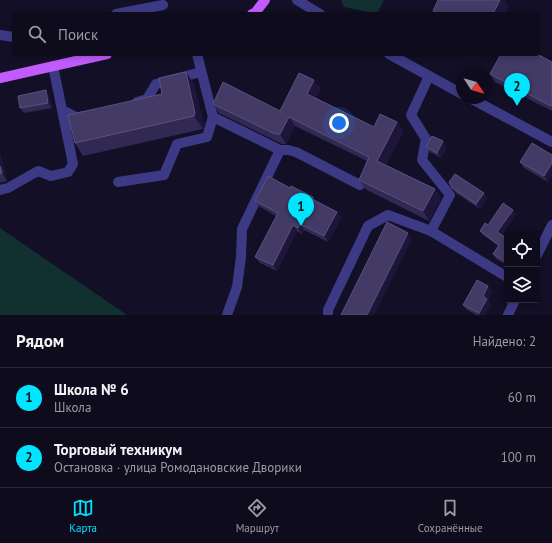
<!DOCTYPE html>
<html lang="ru">
<meta charset="utf-8">
<style>
body{margin:0;font-family:"PT Sans",sans-serif;background:#1c1929;color:#f1f3f6}
.controls{position:absolute;right:12px;bottom:12px;display:grid;overflow:hidden;border-radius:4px;box-shadow:0 2px 6px #0003}
.controls button{width:36px;height:36px;display:grid;place-items:center;padding:0;border:0;border-bottom:1px solid #2e2b3b;background:#0e0b1c;color:#f1f3f6;font:20px sans-serif}
.compass{position:absolute;left:456px;top:68px;width:36px;height:36px;border-radius:50%;background:#0e0b1c;box-shadow:0 2px 6px #0003;rotate:126deg}
.you{position:absolute;left:339px;top:123px;width:14px;height:14px;margin:-10px;border:3px solid #fff;border-radius:50%;background:#1a73e8;box-shadow:0 0 0 6px #1a73e833}
.badge{display:grid;place-items:center;width:26px;height:26px;border-radius:50%;background:#00e5ff;color:#111;font-size:13px;font-weight:700}
.pin{position:absolute;translate:-50% -33px;filter:drop-shadow(0 1px 2px #0008)}
.pin::after{content:'';position:absolute;top:21px;width:14px;height:12px;background:inherit;clip-path:polygon(0 0,100% 0,50% 100%)}
.list{margin:0;padding:0;list-style:none}
h2{display:flex;justify-content:space-between;align-items:center;height:52px;margin:0;padding:0 16px;font-size:17px}
h2 small{font-size:13px;font-weight:400;color:#9b9ba3}
.list li{display:grid;grid-template-columns:26px 1fr auto;gap:12px;align-items:center;box-sizing:border-box;height:60px;padding:0 16px;border-top:1px solid #2e2b3b}
.list b{display:block;font-size:15px;white-space:nowrap}
.list p{margin:0;font-size:13px;white-space:nowrap;color:#9b9ba3}
.list em{font-size:13px;font-style:normal;color:#9b9ba3}
.icon{flex:none;width:22px;height:22px;fill:none;stroke:currentColor;stroke-width:2;stroke-linecap:round;stroke-linejoin:round}
.map{position:relative;flex:none;width:552px;height:315px;overflow:hidden}
.search{position:absolute;background:#0e0b1c;box-shadow:0 2px 6px #0003;left:12px;right:12px;top:12px;height:44px;display:flex;align-items:center;gap:10px;box-sizing:border-box;padding:0 14px;border-radius:4px;color:#9b9ba3;font-size:15px}
.sheet{height:172px;background:#0e0b1c}
nav{display:flex;justify-content:space-around;align-items:center;box-sizing:border-box;height:56px;border-top:1px solid #2e2b3b;background:#0e0b1c;font-size:11px;color:#9b9ba3}
nav a{display:grid;justify-items:center;gap:2px}
nav .on{color:#00e5ff}
.map>svg:first-child{display:block}
.green{fill:#12302f}
.lines{fill:none;stroke-linecap:round;stroke-linejoin:round}
.minor{stroke:#3d3a85;stroke-width:10}
.major{stroke:#c25bff;stroke-width:10}
.wall{fill:#312854}
.shaded-wall{fill:#1d163a}
.building{fill:#433a66;stroke:#5a527e}
</style>
<div class="map">
<svg width="552" height="315" viewBox="0 0 552 315">
<rect width="100%" height="100%" fill="#130f26"/>
<g class="green">
<path d="M341 0H384L377 14 344 7Z"/>
<path d="M0 228 127 315H0Z"/>
</g>
<g class="lines">
<g class="minor">
<path d="M297 0 320 14"/>
<path d="M116 14 163 5"/>
<path d="M0 35 14 37"/>
<path d="M197 54 213 117 280 150H288L296 152 360 185"/>
<path d="M389 54 462 94"/>
<path d="M53 66 62 110 78 118 83 116"/>
<path d="M429 76 411 115 426 139 422 160 450 195 431 231"/>
<path d="M470 98 552 142"/>
<path d="M137 102 147 99 156 84 201 72"/>
<path d="M118 182 164 175 177 144 207 137 213 117"/>
<path d="M0 190 8 188 38 171 51 176 68 172 73 164 62 110"/>
<path d="M537 255 552 225"/>
<path d="M227 315 237 287 241 257 242 229 280 150"/>
<path d="M328 315V310L368 226 388 215 431 231 507 277"/>
<path d="M508 315 515 300"/>
</g>
<g class="major">
<path d="M252 14 255 13 265 0"/>
<path d="M0 78 107 54"/>
</g>
</g>
<g class="wall">
<path d="M552 62V111L495 82 490 74Z"/>
<path d="M186 72 194 84 204 126 203 129 83 156 75 143 162 94Z"/>
<path d="M321 89 316 98 374 127 397 122 403 131 386 165 435 189 441 198 429 221 365 189 359 180 367 161 295 126 286 144H282L219 113 213 104 280 111Z"/>
<path d="M49 96 52 108 24 113 20 108Z"/>
<path d="M426 147H447L441 158 430 152Z"/>
<path d="M0 154 7 181 0 183Z"/>
<path d="M552 155V174L548 182 524 168 520 162Z"/>
<path d="M449 182 484 193 487 198 480 209 456 193Z"/>
<path d="M290 188 313 197 316 201 337 212 341 218 328 242 304 230 302 234 297 231 277 271 260 263 255 257 276 216 260 207 255 201Z"/>
<path d="M516 214 501 235 507 238V265L496 259 493 254 498 246 483 235 480 231 488 225Z"/>
<path d="M492 292 488 299 491 304 485 315H476L467 310 463 305Z"/>
</g>
<g class="shaded-wall">
<path d="M500 0H505L509 6 505 14H493Z"/>
<path d="M186 72 194 84 204 126 203 129 194 116Z"/>
<path d="M314 80 321 89 314 103 307 94Z"/>
<path d="M46 90 49 96 52 108 48 103Z"/>
<path d="M289 117 295 126 286 144 280 134Z"/>
<path d="M397 122 403 131 384 170 377 161Z"/>
<path d="M443 141 447 147 441 158 437 153Z"/>
<path d="M0 154 1 155 7 181 2 173 0 166Z"/>
<path d="M552 163V174L548 182 544 176Z"/>
<path d="M435 189 441 198 429 221 423 211Z"/>
<path d="M484 193 487 198 480 209 476 204Z"/>
<path d="M513 210 516 214 500 236 497 232Z"/>
<path d="M337 212 341 218 328 242 324 236Z"/>
<path d="M300 224 304 230 302 234 298 228Z"/>
<path d="M293 225 297 231 277 271 273 265Z"/>
<path d="M408 233 412 239 374 315H367Z"/>
<path d="M488 286 492 292 488 299 491 304 485 315H481L479 313 483 296Z"/>
</g>
<g class="building">
<path d="M438 0H500L493 14H439L433 11Z"/>
<path d="M501 54H537L552 62V104L551 106 490 74Z"/>
<path d="M186 72 195 113 194 116 75 143 68 115 162 94 159 78Z"/>
<path d="M299 73 314 80 307 94 374 127 380 114 397 122 377 161 435 189 423 211 359 180 369 157 289 117 280 134H275L213 104 223 82 280 111Z"/>
<path d="M46 90 48 103 20 108 18 96Z"/>
<path d="M432 136 443 141 437 153 426 147Z"/>
<path d="M532 143 552 155V163L544 176 520 162Z"/>
<path d="M0 166 2 173 0 174Z"/>
<path d="M455 174 484 193 476 204 452 188 449 182Z"/>
<path d="M268 176 290 188 291 186 313 197 312 199 337 212 324 236 300 224 298 228 293 225 273 265 255 257 278 213 255 201Z"/>
<path d="M503 203 513 210 497 232 507 238V263L493 254 499 245 480 231 485 223 488 225Z"/>
<path d="M387 222 408 233 367 315H341Z"/>
<path d="M477 280 488 286 483 296 487 299 479 313 463 305Z"/>
</g>
</svg>
<div class="controls">
<button><svg class="icon" aria-label="locate" viewBox="0 0 24 24"><circle cx="12" cy="12" r="6"/><path d="M12 2v4M12 18v4M2 12h4M18 12h4"/></svg></button>
<button><svg class="icon" aria-label="layers" viewBox="0 0 24 24"><path d="M12 4l9 5-9 5-9-5zM3 14l9 5 9-5"/></svg></button>
</div>
<svg class="compass" viewBox="-18 -18 36 36"><path d="M0-13l5 13h-10z" fill="#e53935"/><path d="M0 13l5-13h-10z" fill="#9b9ba3"/></svg>
<div class="you"></div>
<div class="pin badge" style="left:301px;top:226px">1</div>
<div class="pin badge" style="left:517px;top:106px">2</div>
<div class="search"><svg class="icon" aria-label="search" viewBox="0 0 24 24"><circle cx="10" cy="10" r="6"/><path d="M15 15l6 6"/></svg>Поиск</div>
</div>
<section class="sheet">
<h2>Рядом<small>Найдено: 2</small></h2>
<ul class="list">
<li><span class="badge">1</span><div><b>Школа № 6</b><p>Школа</p></div><em>60 m</em></li>
<li><span class="badge">2</span><div><b>Торговый техникум</b><p>Остановка · улица Ромодановские Дворики</p></div><em>100 m</em></li>
</ul>
</section>
<nav>
<a class="on"><svg class="icon" aria-label="map" viewBox="0 0 24 24"><path d="M3 6l6-2 6 2 6-2v14l-6 2-6-2-6 2zM9 4v14M15 6v14"/></svg>Карта</a>
<a><svg class="icon" aria-label="directions" viewBox="0 0 24 24"><path d="M12 3l9 9-9 9-9-9zM9 14v-3h6M13 9l2 2-2 2"/></svg>Маршрут</a>
<a><svg class="icon" aria-label="saved" viewBox="0 0 24 24"><path d="M7 4h10v16l-5-4-5 4z"/></svg>Сохранённые</a>
</nav>
